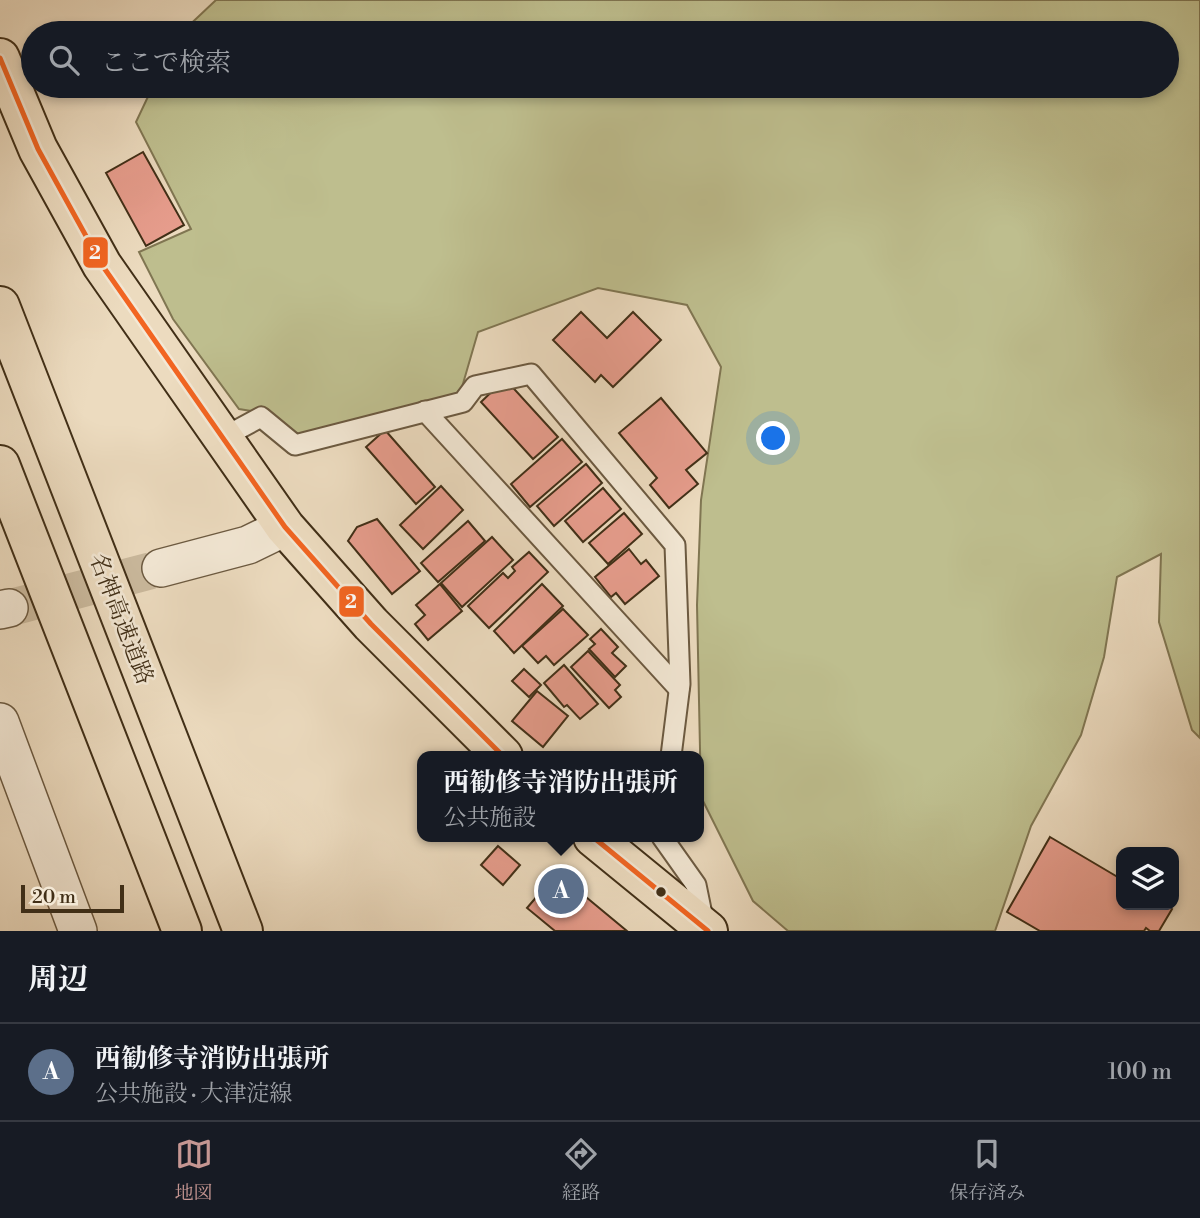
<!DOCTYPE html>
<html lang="ja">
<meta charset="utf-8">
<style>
body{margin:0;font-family:"Libre Bodoni","Noto Serif JP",serif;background:#242831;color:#f1f3f6}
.controls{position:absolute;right:21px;bottom:21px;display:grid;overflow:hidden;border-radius:14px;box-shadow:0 4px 10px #0003}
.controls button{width:63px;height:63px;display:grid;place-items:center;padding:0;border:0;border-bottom:2px solid #363941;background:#171b24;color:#f1f3f6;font:35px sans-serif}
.scale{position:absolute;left:21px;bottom:18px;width:103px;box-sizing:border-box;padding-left:7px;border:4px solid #412f17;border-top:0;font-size:19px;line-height:24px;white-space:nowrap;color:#412f17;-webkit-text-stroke:5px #f3e8d5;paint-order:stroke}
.you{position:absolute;left:774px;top:439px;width:24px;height:24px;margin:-18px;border:5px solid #fff;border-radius:50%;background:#1a73e8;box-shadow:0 0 0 10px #1a73e833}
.badge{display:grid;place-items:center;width:46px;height:46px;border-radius:50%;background:#c59692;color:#fff;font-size:23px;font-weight:700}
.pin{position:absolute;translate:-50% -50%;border:4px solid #fff;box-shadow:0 2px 7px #0006}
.popup{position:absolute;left:417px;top:751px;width:287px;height:91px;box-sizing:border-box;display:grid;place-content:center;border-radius:14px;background:#171b24;filter:drop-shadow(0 2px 5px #0005);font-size:23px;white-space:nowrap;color:#9ea1a6}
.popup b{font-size:26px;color:#f1f3f6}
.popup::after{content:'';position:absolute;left:50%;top:100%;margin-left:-14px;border:14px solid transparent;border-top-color:#171b24}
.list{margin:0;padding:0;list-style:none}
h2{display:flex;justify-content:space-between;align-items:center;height:91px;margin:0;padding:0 28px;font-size:30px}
h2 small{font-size:23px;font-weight:400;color:#9ea1a6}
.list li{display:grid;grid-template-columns:46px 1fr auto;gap:21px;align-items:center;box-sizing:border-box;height:98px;padding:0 28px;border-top:2px solid #363941}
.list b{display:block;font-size:26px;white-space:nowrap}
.list p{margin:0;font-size:23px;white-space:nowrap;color:#9ea1a6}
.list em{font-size:23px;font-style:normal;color:#9ea1a6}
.icon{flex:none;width:38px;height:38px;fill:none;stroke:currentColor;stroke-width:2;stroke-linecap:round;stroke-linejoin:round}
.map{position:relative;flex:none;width:1200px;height:931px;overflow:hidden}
.search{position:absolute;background:#171b24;box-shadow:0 4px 10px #0003;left:21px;right:21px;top:21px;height:77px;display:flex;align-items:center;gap:18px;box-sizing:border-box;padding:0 24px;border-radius:38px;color:#9ea1a6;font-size:26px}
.sheet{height:189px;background:#171b24}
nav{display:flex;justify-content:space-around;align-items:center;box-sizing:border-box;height:98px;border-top:2px solid #363941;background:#171b24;font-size:19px;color:#9ea1a6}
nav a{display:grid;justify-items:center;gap:4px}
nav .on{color:#c59692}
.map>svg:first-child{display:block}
.green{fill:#bebe8e;stroke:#807652;stroke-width:2}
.building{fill:#e79d8d;stroke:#412f17;stroke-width:2}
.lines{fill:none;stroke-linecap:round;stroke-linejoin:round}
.street-tunnel{stroke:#cab99d;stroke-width:37;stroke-dasharray:37 18;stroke-linecap:butt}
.lane-casing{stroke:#6c5a41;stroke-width:23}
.street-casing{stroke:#6c5a41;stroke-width:40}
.primary-casing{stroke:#412f17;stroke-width:42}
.highway-casing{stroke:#412f17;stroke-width:42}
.lane{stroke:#f3e8d5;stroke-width:19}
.street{stroke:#f3e8d5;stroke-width:37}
.primary{stroke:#ecdbbf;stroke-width:38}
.highway{stroke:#ecdbbf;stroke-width:38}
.bus-1-casing{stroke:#f3e8d5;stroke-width:10}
.bus-1{stroke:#f26522;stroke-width:5}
.bus-dot{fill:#412f17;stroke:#f3e8d5;stroke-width:2.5}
.labels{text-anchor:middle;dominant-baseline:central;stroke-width:5;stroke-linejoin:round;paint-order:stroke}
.street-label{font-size:23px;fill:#412f17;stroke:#f3e8d5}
.line-badge{stroke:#f3e8d5;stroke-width:2.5}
.badge-label{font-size:19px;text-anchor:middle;font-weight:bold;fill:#fff}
</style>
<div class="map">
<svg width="1200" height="931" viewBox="0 0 1200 931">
<rect width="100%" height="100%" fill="#ecdbbf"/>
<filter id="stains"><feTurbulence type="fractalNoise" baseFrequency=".00286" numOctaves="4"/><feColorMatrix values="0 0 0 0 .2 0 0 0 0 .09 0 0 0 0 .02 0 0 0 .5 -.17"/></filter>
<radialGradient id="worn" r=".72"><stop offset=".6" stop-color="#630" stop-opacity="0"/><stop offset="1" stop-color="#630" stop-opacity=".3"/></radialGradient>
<path class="green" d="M216 0H1200V738L1192 730 1159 622 1161 554 1117 577 1104 657 1081 735 1031 826 995 931H788L753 901 701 797 697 605 701 500 721 367 687 305 598 288 478 332 460 394 297 437 264 413 239 409 173 319 139 252 191 229 136 122 153 86H1167V33H181Z"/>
<g class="building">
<path d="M143 152 184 225 146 246 106 173Z"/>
<path d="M581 312 607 338 633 312 661 340 613 387 601 375 595 382 553 340Z"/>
<path d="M505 379 558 437 533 459 481 402Z"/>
<path d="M661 398 707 453 686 470 698 484 669 508 650 485 657 478 619 433Z"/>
<path d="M385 430 435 487 416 504 366 447Z"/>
<path d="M562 439 582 462 530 507 511 484Z"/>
<path d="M586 464 602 483 554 526 537 506Z"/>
<path d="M441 486 463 510 423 549 400 525Z"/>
<path d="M603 488 621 509 583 542 565 521Z"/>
<path d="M624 513 642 534 608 564 589 543Z"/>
<path d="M377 519 420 571 392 594 348 541 357 527Z"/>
<path d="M468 521 485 541 438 582 421 563Z"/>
<path d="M492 537 513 560 462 607 441 583Z"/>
<path d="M629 549 641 564 646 560 659 576 625 604 616 593 611 597 595 577Z"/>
<path d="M529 552 548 572 489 628 468 606 503 573 508 578 515 571 512 567Z"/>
<path d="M440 584 462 611 428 640 415 624 425 615 416 605Z"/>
<path d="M542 584 563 606 514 653 494 631Z"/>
<path d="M563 609 588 635 554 665 546 656 538 663 522 646Z"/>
<path d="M601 629 618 647 612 653 626 666 615 677 589 649 595 644 590 639Z"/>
<path d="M588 651 620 685 615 690 621 697 609 708 571 667Z"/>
<path d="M564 665 598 704 580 719 567 705 564 707 544 683Z"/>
<path d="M524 669 541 685 529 697 512 681Z"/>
<path d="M537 691 568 716 543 747 512 721Z"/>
<path d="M1050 837 1121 879V905H1165L1172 909 1159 931H1150L1146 928 1144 931H1040L1007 912Z"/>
<path d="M498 846 520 865 503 885 481 865Z"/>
<path d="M557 873 627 931H555L527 908Z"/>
</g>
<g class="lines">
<path class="street-tunnel" d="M9 608 161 568"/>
<defs>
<g id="lane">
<path d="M425 411 679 689"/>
<path d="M224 437 261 417 295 445 463 402 475 386 531 374 675 545 680 684 671 756"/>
<path d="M662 837 696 885 704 924"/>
</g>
<g id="street">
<path d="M161 568 248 545 285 527"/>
<path d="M0 610 9 608"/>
<path d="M0 722 78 931"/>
</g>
<g id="primary">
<path d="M0 58 38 149 102 265 285 527 371 624 503 756"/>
<path d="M593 837 708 931"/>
</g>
<g id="highway">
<path d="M0 306 243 931"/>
<path d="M0 465 182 931"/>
</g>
</defs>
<use href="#lane" class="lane-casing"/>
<use href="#street" class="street-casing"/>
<use href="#primary" class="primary-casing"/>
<use href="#highway" class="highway-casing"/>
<use href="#lane" class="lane"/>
<use href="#street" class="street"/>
<use href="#primary" class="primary"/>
<use href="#highway" class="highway"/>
<defs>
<g id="bus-1">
<path d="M0 58 38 149 102 265 285 527 371 624 503 756"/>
<path d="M593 837 708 931"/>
</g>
</defs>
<use href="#bus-1" class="bus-1-casing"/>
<use href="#bus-1" class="bus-1"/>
</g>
<circle class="bus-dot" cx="661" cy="892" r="6"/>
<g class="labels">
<g class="street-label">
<text transform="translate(121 619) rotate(69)">名神高速道路</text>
</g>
</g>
<g class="line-badge">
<rect x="82" y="236" width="27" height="33" rx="7" fill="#f26522"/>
<rect x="338" y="585" width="27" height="33" rx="7" fill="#f26522"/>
</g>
<g class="badge-label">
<text x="95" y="259">2</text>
<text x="351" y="608">2</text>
</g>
<rect width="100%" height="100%" filter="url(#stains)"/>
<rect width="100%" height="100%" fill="url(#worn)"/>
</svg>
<div class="controls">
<button><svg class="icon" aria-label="layers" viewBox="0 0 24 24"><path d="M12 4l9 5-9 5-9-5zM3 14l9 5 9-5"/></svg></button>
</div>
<div class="scale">20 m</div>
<div class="you"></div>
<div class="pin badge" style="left:561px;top:891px;background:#5c6f8a">A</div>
<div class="popup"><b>西勧修寺消防出張所</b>公共施設</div>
<div class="search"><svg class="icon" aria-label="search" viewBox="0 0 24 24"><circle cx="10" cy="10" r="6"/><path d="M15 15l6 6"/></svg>ここで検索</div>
</div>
<section class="sheet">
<h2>周辺<small></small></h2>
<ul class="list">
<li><span class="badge" style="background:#5c6f8a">A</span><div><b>西勧修寺消防出張所</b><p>公共施設 · 大津淀線</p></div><em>100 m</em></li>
</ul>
</section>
<nav>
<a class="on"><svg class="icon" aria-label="map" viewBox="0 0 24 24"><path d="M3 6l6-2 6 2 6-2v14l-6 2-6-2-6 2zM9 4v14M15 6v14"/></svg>地図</a>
<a><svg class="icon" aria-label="directions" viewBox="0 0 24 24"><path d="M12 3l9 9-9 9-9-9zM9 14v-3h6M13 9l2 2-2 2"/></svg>経路</a>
<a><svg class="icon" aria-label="saved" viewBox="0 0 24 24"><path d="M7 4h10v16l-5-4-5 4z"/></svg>保存済み</a>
</nav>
